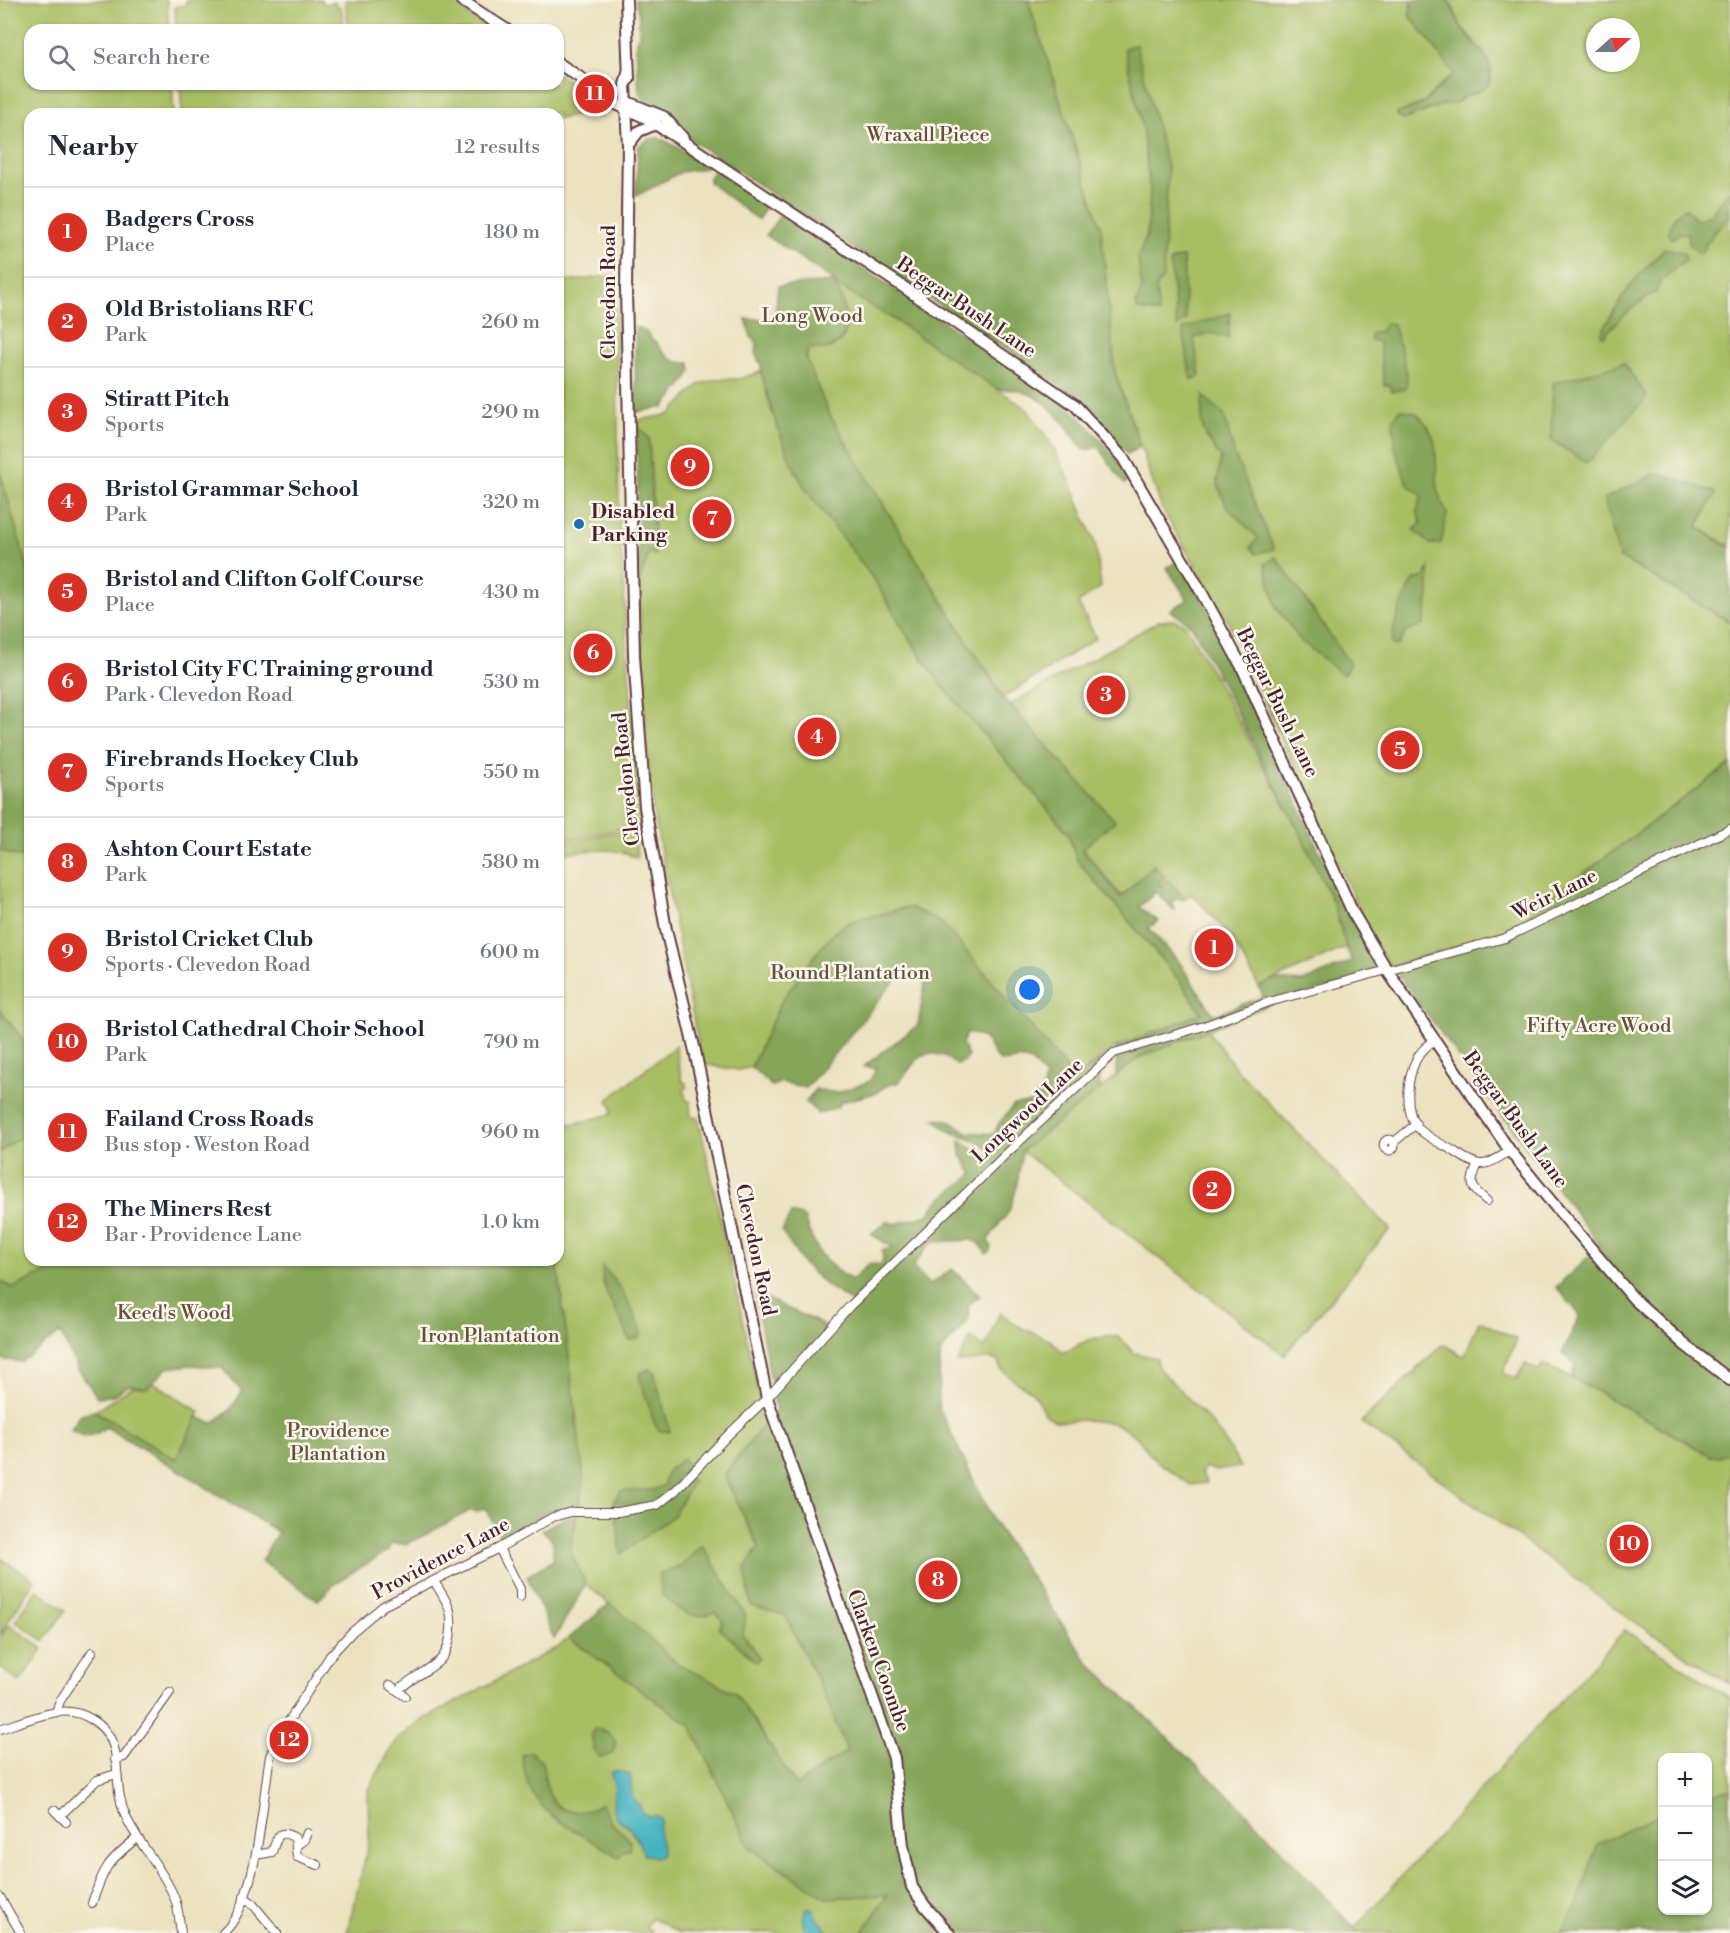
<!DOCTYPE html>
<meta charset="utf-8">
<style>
body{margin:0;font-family:"Libre Bodoni",serif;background:#f2f2f3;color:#1f2937}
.controls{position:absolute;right:18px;bottom:18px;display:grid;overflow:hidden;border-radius:12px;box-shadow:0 2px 4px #0004}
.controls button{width:54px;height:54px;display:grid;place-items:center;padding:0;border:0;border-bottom:2px solid #e0e1e3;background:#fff;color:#1f2937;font:30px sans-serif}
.compass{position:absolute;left:1586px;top:18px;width:54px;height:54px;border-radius:50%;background:#fff;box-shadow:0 2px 4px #0004;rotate:69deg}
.you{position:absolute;left:1030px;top:990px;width:21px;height:21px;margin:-15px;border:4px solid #fff;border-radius:50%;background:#1a73e8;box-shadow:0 0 0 9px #1a73e833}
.badge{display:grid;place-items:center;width:39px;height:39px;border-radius:50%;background:#d93025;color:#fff;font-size:20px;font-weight:700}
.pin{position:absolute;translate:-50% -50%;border:3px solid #fff;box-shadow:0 2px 6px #0006}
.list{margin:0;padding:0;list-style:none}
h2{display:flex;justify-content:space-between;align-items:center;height:78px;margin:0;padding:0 24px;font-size:26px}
h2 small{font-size:20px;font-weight:400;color:#747a83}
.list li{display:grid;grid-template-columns:39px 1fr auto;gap:18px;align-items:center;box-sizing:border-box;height:90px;padding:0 24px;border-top:2px solid #e0e1e3}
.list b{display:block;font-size:22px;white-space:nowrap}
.list p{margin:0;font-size:20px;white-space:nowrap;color:#747a83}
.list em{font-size:20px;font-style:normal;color:#747a83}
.icon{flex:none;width:33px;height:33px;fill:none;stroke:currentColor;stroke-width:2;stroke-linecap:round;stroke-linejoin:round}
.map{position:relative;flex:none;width:1730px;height:1933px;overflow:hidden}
.search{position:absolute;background:#fff;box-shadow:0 2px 4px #0004;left:24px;top:24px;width:540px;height:66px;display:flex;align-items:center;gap:15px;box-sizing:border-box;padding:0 21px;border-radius:18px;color:#747a83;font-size:22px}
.panel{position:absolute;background:#fff;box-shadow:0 2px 4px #0004;left:24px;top:108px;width:540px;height:1158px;border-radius:18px}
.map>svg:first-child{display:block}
.green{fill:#a7be63;stroke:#786e47;stroke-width:1.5;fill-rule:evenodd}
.forest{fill:#85a559;stroke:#686242;stroke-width:1.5}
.water{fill:#41b0bd;stroke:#466874;stroke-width:1.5}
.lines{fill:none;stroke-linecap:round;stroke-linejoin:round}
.minor-casing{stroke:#623c41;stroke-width:10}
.secondary-casing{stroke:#623c41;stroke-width:14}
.minor{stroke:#fff;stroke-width:8}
.secondary{stroke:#fff;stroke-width:10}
.poi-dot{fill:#1f6fb2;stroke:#fbf7ec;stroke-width:2}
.labels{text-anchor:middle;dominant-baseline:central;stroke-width:5;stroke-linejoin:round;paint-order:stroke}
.park-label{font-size:20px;fill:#664f3c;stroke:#fbf7ec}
.street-label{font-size:20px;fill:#4a1f2b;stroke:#fbf7ec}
.poi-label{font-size:20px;font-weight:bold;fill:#4a1f2b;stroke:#fbf7ec;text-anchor:start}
</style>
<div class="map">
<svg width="1730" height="1933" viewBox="0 0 1730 1933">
<rect width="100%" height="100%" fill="#fbf7ec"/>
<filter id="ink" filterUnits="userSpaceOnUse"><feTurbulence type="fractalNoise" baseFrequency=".0167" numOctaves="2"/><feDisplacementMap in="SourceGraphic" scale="12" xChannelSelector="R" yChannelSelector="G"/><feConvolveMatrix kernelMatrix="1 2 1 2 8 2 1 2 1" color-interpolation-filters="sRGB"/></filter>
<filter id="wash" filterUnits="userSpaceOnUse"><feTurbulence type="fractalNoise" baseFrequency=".008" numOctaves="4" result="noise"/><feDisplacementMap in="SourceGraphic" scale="24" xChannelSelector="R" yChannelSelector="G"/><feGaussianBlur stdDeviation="1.35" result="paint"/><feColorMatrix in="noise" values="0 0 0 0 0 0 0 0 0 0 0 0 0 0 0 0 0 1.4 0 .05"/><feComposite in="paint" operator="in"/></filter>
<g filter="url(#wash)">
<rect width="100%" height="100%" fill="#ebe2c0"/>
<g class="green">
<path d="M0 0H167L169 30H30V84H172L174 114H30V577L0 472Z"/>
<path d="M186 0H322L323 4 335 2 336 7H341L345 30H176L175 7 186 5Z"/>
<path d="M345 0H447L492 30H349Z"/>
<path d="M1028 0H1411L1412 4 1409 14 1455 74 1445 80 1423 103 1397 114H1420L1440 105 1456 103 1467 95 1475 93 1489 84 1492 68 1483 52 1461 26 1452 6 1447 0H1730V546L1697 527 1716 493 1657 473 1619 557 1730 622V764L1504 933 1391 966 1375 944 1231 627 1162 509 1115 372 1101 228ZM1595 27H1631V63H1595Z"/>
<path d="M558 74 597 100 590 112 558 119V114H182L180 84H558Z"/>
<path d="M616 275 619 519 635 762 644 825 558 841V283Z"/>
<path d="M834 283 893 319 1027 409 1052 445 1072 486 1095 543 1101 587 1078 603 1096 638 1003 698 992 678 962 635 845 441C832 419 805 374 807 349 816 349 827 349 836 345 856 334 842 297 834 283Z"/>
<path d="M761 372 772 412 797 475 875 581 921 657 981 732 987 736 1068 833 1077 860 1180 981 1202 1014 1117 1047 1075 1078 942 923 912 908H904L878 915 869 916 848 923 836 931 820 949 782 1001 751 1067 738 1070 702 1064 652 805 646 738 639 584 649 551 655 554 649 438 637 426 636 421 670 414 699 385 716 379H739Z"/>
<path d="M1174 620 1186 625 1300 833 1334 905 1346 947 1259 987 1230 935 1192 894 1185 898 1168 880 1161 886 1158 883 1154 865 1122 897 1082 848 1114 821 1010 705 1159 621Z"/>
<path d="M639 828 641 835 636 840 637 858C614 845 583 851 558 854V844Z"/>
<path d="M0 850 9 854 30 859V1049L0 1010Z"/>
<path d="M1207 1030 1239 1072 1390 1229 1284 1355 1022 1151 1140 1057Z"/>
<path d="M675 1046 682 1081 686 1083 687 1087 684 1089 686 1100 690 1101 691 1117H696L699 1120 758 1390 767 1420 724 1475 759 1548 785 1615 826 1698 847 1751 796 1785 735 1693 678 1664 586 1584 570 1551 584 1480 557 1260 558 1125 577 1123 612 1114V1109L608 1100Z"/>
<path d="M30 1130V1260H57L56 1268 13 1288 0 1281V1151Z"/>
<path d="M952 1269 980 1296 969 1304 968 1320 940 1353 938 1406 993 1521 1087 1661 1242 1809 1354 1929 1625 1630 1730 1698V1933H972L921 1276 930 1285ZM1662 1758H1708V1910H1662Z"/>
<path d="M1000 1312C1006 1317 1013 1324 1020 1327 1035 1335 1052 1337 1062 1352 1070 1351 1073 1348 1080 1344 1092 1337 1105 1336 1119 1337L1134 1353 1156 1358 1158 1368C1190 1401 1219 1425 1240 1467L1216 1471 1205 1467 1201 1473 1207 1483 1191 1485 1155 1460 1136 1436 1114 1423 1087 1420 1055 1421 1044 1413 1037 1398 1030 1390 1017 1383 1001 1369 998 1362 991 1358 957 1363 971 1338 985 1348Z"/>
<path d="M1479 1321 1517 1339 1503 1373 1516 1379 1525 1364 1539 1371 1543 1364 1591 1388 1711 1456 1730 1455V1684L1632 1620 1361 1422 1443 1344 1464 1357Z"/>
<path d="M153 1382 200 1412 177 1460 95 1411 134 1386 147 1388Z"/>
<path d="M0 1558 35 1580 0 1634Z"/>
<path d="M37 1590 66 1610 44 1641 15 1621Z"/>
<path d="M9 1624 43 1649 20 1682 0 1668V1637Z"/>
<path d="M569 1638 691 1726 750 1848 826 1898 887 1895 862 1933H679L652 1917 646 1927 652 1933H347L369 1842 368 1791 388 1754 398 1739 421 1721 554 1649Z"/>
</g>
<g class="forest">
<path d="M635 0H1028L1101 228 1115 372 1140 447 1127 454 1077 397 690 139 669 114 644 99 639 93 636 48 639 34V16Z"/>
<path d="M1411 0H1447C1453 8 1456 16 1460 25 1475 50 1494 50 1489 85L1475 93 1467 95 1456 103 1440 105 1403 120 1396 114 1423 103 1454 74 1409 14 1412 4Z"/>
<path d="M1136 45 1168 171 1163 278 1156 289 1159 313 1138 310 1136 303 1142 288 1138 258 1147 235 1150 191 1142 125 1124 48Z"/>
<path d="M658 138 666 141 708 165 706 168 681 172 636 196 638 147 649 139Z"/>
<path d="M715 170 767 205 758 220 709 182V177Z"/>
<path d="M1730 190V217L1715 231 1700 254 1688 243 1687 233 1678 234 1672 239 1668 234C1672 222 1674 212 1686 208L1696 220 1711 215 1721 200Z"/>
<path d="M781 214 1055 396C1085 419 1110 449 1131 480L1124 484 1099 447 1084 450 1064 423 1045 403 1034 396 1019 390 997 389 893 319 835 284C844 301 856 337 831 347 824 350 815 349 808 349L806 358 828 412 916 559 1003 698 1115 821 1082 849 1121 897 1154 865 1165 877 1158 883 1160 886 1168 880 1185 898 1181 900 1179 897 1171 902 1175 909 1174 910 1156 892 1139 907 1158 921 1149 928 1179 962 1214 1015 1263 997 1259 987 1273 980 1303 982 1352 961 1346 947 1334 905 1300 833 1192 626 1170 610 1188 600 1167 568 1179 560 1220 629 1317 846 1352 919 1382 973 1279 1001 1140 1057 1116 1076 1117 1047 1202 1013 1180 981 1077 860 1068 833 939 682 905 632 875 581 806 490 790 460 772 412 761 372V364L756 356 757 344 751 337 746 319H775L778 286 834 282 830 278 766 235Z"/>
<path d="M1664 248 1683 252 1686 259 1661 281 1656 292 1640 302 1619 320 1603 337 1601 334C1612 313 1625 291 1641 273 1649 264 1657 258 1664 248Z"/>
<path d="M1183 257 1186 320 1177 327 1170 261Z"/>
<path d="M1230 313 1229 338 1211 333 1194 338 1200 376 1191 380 1183 329Z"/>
<path d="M1387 323 1393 324C1398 342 1410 371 1406 389L1392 391 1390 385H1384L1379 342 1371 340 1370 334 1380 331Z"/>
<path d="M635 327C644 330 649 332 652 341H655C664 355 672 364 690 363L691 371 687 379 664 407 636 412Z"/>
<path d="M1624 363 1647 397 1587 463 1551 440 1553 383Z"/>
<path d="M1203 396 1224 415 1235 456 1274 549 1256 554 1251 547 1258 538 1227 507 1217 483 1221 458C1202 432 1199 428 1203 396Z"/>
<path d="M1400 409 1416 413 1427 425 1435 442 1438 493 1447 514 1441 544H1430L1414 530 1421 523 1417 511 1422 495 1409 486 1405 478 1394 444C1398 427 1386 427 1400 409Z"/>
<path d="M637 426 649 438 655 555 649 552 639 584Z"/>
<path d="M0 472 30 577V859L9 854 0 850Z"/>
<path d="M1657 473 1716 493 1697 527 1730 548V622L1619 557 1604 499Z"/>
<path d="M1276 557 1350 664 1343 675 1300 640 1276 607 1265 564Z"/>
<path d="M1429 568V595L1424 625 1406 632 1398 645H1392C1393 619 1402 603 1414 580L1424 577Z"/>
<path d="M1730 764V1455L1711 1456 1591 1388 1571 1378 1576 1364 1562 1354 1580 1315 1556 1287 1600 1246 1391 966 1504 933Z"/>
<path d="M904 908H912L942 923 1075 1078 1099 1061 1100 1089 1022 1151C1019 1169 1016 1212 1000 1222 998 1231 990 1233 988 1242L991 1245 990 1251 986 1254 981 1245 972 1240 931 1242 913 1266 930 1285 952 1269 980 1296 969 1304 968 1320 940 1353 938 1406 993 1521 1087 1661 1242 1808 1359 1933H862L887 1895 826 1898 750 1848 691 1726 569 1638 610 1603 678 1664 735 1693 796 1785 847 1751 826 1698 785 1615 751 1606 745 1568 759 1547 724 1475 776 1410 755 1293 830 1328 853 1303 827 1286 804 1265 782 1232 791 1213 804 1217C812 1245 825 1266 852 1280L870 1263 879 1265 883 1261 882 1250 894 1248 871 1234C876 1229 882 1227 886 1221L895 1224 928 1215 937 1202 973 1174 961 1155 960 1140 987 1158 993 1150 968 1138 949 1131 934 1119 948 1120 967 1132 994 1134 998 1125 1014 1105 1031 1103 1043 1089 1045 1077C1036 1065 1031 1058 1015 1060 1010 1061 1005 1062 1001 1061 988 1056 994 1033 966 1034L962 1044 968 1056 965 1060 957 1065 944 1056 931 1053 920 1056 899 1082 886 1086 876 1093 841 1102 838 1107 818 1114 806 1102 815 1089 837 1093 870 1081 876 1068 863 1067 918 1025 925 983 907 966 806 1088 781 1082 772 1086 751 1067 782 1000 820 949 836 931 848 923 869 916 878 915Z"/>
<path d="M0 1010 30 1049V1130L0 1152Z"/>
<path d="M57 1260H557L584 1480 578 1508 550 1512 501 1538 485 1508 476 1512 471 1510 419 1538 406 1544H390L388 1551 338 1581 318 1600 261 1561 278 1532 177 1469 106 1427 96 1434 84 1437 70 1430 81 1414 95 1411 176 1459 197 1417 212 1423 229 1411 242 1392 222 1368 191 1365 167 1368 147 1388 129 1385 112 1396 97 1397 78 1369 60 1333 21 1362 0 1359V1281L13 1288 55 1268Z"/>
<path d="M602 1267C621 1284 631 1308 642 1331L639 1338 629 1340C622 1312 601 1299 602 1267Z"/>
<path d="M649 1369 654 1371 670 1432 660 1431 655 1425 639 1376 642 1372Z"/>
<path d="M683 1459 688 1464 674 1488 691 1479 693 1481 673 1516 621 1554 614 1501 621 1491 653 1490 663 1486 668 1470Z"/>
<path d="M577 1515 570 1551 586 1584 554 1639 527 1576 553 1560V1541L542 1530 562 1519Z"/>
<path d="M702 1545 746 1616 743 1634 759 1658 756 1662 719 1628 723 1621 715 1612C689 1622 681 1611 662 1595L659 1575 683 1564Z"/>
<path d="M595 1729C606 1728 610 1734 616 1742L613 1752 607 1756 599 1757 595 1753 591 1733Z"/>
<path d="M531 1752 542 1762C544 1773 546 1790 552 1800 564 1817 587 1813 601 1803L610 1821 631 1841 630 1850 623 1851 619 1858C588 1834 546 1824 529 1787 525 1777 524 1765 522 1755Z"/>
<path d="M1730 1789V1933H1561L1577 1905 1598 1843 1662 1814V1910H1708V1797Z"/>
</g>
<g class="water">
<path d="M614 1771 630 1774 632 1797 640 1806 642 1813 649 1817 656 1816 661 1819V1822C653 1834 666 1844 661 1856L656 1857 644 1854 637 1839 630 1829 616 1817 613 1810 615 1788 611 1774Z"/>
<path d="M808 1908 812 1909 817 1919 824 1926 827 1933H808C800 1925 803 1919 806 1909Z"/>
</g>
</g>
<g filter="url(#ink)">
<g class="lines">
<defs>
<g id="minor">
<path d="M1435 1039C1428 1045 1420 1051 1416 1060 1407 1078 1404 1110 1417 1127 1425 1136 1441 1144 1452 1150 1460 1155 1472 1164 1481 1164 1490 1165 1502 1155 1510 1151"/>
<circle cx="1389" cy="1145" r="5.5"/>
<path d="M1394 1142 1416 1124"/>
<path d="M1478 1164C1469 1184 1470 1187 1487 1201"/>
<path d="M499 1548 520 1589V1597"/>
<path d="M390 1685 405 1696"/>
<path d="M398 1691C410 1678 427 1672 440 1660 451 1649 453 1625 450 1611 447 1600 439 1590 434 1581"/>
<path d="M56 1712 60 1701 92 1652"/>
<path d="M0 1729C18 1723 38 1715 57 1712 83 1708 110 1726 115 1752 119 1776 116 1796 127 1819 140 1846 163 1869 174 1897 179 1908 179 1921 181 1933"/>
<path d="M115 1760 124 1757 170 1692"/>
<path d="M54 1810 66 1822"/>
<path d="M60 1816 97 1780 116 1774"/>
<path d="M297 1845 304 1840 307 1833"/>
<path d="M256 1855 272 1852C277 1839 277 1827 295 1838L297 1857 318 1865"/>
<path d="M0 1897 21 1933"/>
<path d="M244 1897 251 1902 277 1933"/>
<path d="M92 1903C105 1866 106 1863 137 1838"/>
<path d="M223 1933C258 1903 262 1801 270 1756L277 1740 330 1656 352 1632 383 1606 499 1548 553 1517 571 1512H618L657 1505 676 1490 728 1435 767 1398 849 1307 1006 1154 1114 1053 1204 1026 1269 1002 1505 938 1730 829"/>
</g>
<g id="secondary">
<path d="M461 0 507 30"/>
<path d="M626 0 629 79"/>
<path d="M558 63 612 99 616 104 646 118 687 144 899 284 1075 405 1123 458 1199 588 1242 667 1353 913 1387 970 1510 1151 1549 1199 1634 1299 1685 1345 1730 1380"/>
<path d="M628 73 625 85 628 145 626 290 634 656 645 807 666 930 695 1051 767 1398 894 1758 903 1846 912 1887 925 1906 949 1933"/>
<path d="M627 102 664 117 683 138"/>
<path d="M628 145 639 131 656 124"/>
</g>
</defs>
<use href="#minor" class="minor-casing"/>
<use href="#secondary" class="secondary-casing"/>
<use href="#minor" class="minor"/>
<use href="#secondary" class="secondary"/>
</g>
</g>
<circle class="poi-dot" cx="579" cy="524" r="6"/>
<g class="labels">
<g class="park-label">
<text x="928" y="135">Wraxall Piece</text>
<text x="812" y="316">Long Wood</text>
<text x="850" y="973">Round Plantation</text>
<text x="1599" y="1026">Fifty Acre Wood</text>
<text x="174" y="1313">Keed's Wood</text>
<text x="490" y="1336">Iron Plantation</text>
<text x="338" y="1431">Providence<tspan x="338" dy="23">Plantation</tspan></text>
</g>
<g class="street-label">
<text transform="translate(609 292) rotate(-90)">Clevedon Road</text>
<text transform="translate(966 308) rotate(34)">Beggar Bush Lane</text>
<text transform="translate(1277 703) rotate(64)">Beggar Bush Lane</text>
<text transform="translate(627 779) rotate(-96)">Clevedon Road</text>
<text transform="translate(1555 895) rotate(-26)">Weir Lane</text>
<text transform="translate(1028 1111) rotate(-43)">Longwood Lane</text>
<text transform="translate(1515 1120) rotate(54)">Beggar Bush Lane</text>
<text transform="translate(755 1250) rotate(78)">Clevedon Road</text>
<text transform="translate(441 1559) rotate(-28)">Providence Lane</text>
<text transform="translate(878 1661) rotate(70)">Clarken Coombe</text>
</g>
<g class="poi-label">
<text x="591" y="512">Disabled<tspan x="591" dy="23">Parking</tspan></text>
</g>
</g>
</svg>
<div class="controls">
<button>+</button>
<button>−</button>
<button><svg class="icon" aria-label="layers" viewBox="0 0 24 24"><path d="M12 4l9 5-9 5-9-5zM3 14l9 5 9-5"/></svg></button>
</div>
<svg class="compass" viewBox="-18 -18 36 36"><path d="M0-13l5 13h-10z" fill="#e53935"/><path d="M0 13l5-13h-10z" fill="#747a83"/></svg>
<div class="you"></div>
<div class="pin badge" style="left:1214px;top:948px">1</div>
<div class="pin badge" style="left:1212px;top:1190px">2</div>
<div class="pin badge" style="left:1106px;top:695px">3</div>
<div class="pin badge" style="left:817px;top:737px">4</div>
<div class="pin badge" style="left:1400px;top:750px">5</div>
<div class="pin badge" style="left:593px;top:653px">6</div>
<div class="pin badge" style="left:712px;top:519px">7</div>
<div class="pin badge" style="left:938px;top:1580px">8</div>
<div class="pin badge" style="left:690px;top:467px">9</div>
<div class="pin badge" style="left:1629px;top:1544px">10</div>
<div class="pin badge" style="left:595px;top:94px">11</div>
<div class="pin badge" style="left:289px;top:1740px">12</div>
<div class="search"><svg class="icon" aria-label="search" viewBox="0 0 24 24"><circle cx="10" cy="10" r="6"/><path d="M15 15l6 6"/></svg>Search here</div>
<section class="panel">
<h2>Nearby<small>12 results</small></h2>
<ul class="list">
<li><span class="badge">1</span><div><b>Badgers Cross</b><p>Place</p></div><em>180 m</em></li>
<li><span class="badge">2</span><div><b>Old Bristolians RFC</b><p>Park</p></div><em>260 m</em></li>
<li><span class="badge">3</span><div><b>Stiratt Pitch</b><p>Sports</p></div><em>290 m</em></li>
<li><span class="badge">4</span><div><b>Bristol Grammar School</b><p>Park</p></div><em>320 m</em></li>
<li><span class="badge">5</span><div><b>Bristol and Clifton Golf Course</b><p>Place</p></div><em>430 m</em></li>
<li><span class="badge">6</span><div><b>Bristol City FC Training ground</b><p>Park · Clevedon Road</p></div><em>530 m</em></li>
<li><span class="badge">7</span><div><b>Firebrands Hockey Club</b><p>Sports</p></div><em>550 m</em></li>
<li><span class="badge">8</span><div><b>Ashton Court Estate</b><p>Park</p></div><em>580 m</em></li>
<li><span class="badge">9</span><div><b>Bristol Cricket Club</b><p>Sports · Clevedon Road</p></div><em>600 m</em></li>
<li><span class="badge">10</span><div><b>Bristol Cathedral Choir School</b><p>Park</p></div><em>790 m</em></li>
<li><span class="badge">11</span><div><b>Failand Cross Roads</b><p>Bus stop · Weston Road</p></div><em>960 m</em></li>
<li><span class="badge">12</span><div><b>The Miners Rest</b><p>Bar · Providence Lane</p></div><em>1.0 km</em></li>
</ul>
</section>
</div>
